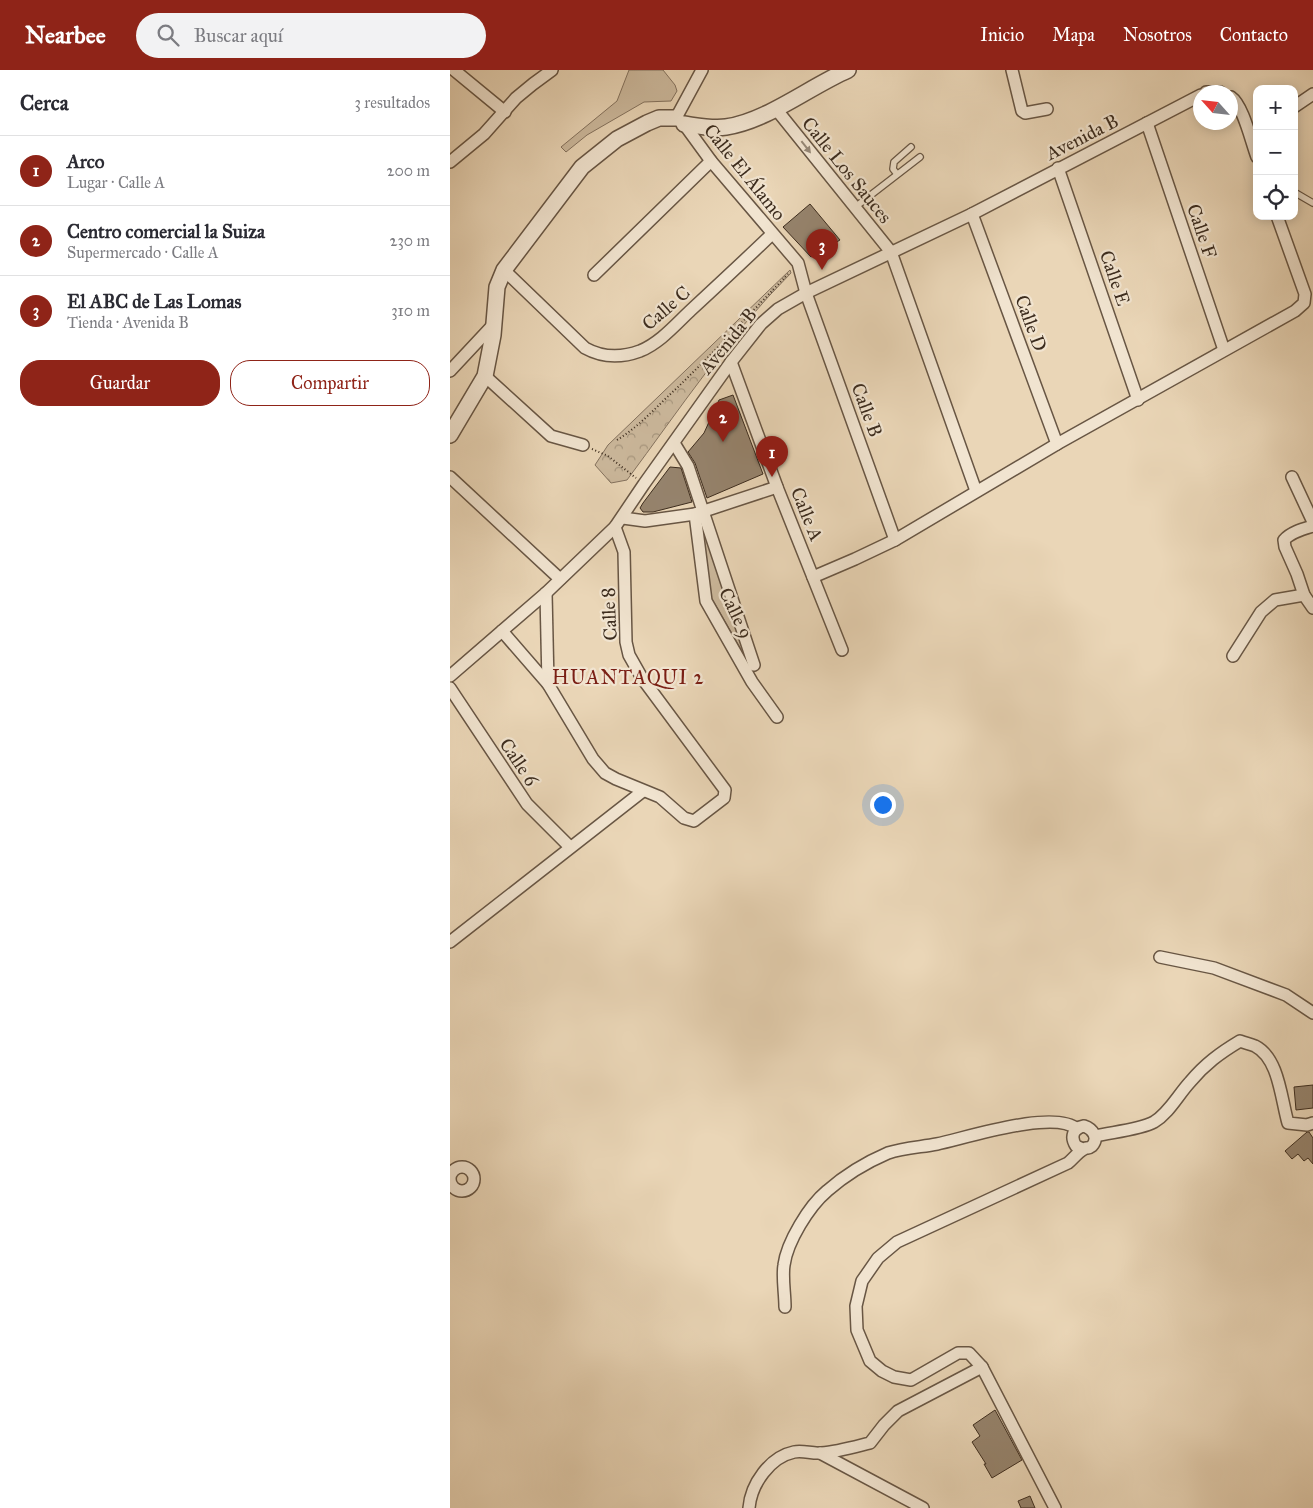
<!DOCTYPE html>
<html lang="es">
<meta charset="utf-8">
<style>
body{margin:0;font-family:"IM FELL Great Primer",serif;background:#f2f2f3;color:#2b2b33}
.controls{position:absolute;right:15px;top:15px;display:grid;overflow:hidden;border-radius:10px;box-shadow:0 2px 12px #0003}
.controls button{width:45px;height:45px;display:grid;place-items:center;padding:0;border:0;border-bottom:1px solid #e1e1e2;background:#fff;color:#2b2b33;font:25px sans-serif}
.compass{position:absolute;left:743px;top:15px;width:45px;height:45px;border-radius:50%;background:#fff;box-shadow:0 2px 12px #0003;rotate:297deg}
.you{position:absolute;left:432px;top:734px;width:18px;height:18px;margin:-12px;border:4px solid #fff;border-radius:50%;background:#1a73e8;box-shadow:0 0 0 8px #1a73e833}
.badge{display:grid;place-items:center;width:32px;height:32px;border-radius:50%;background:#8f2418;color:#fff;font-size:16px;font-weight:700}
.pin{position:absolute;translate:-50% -41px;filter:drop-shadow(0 1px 2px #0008)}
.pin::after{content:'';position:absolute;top:26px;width:18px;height:15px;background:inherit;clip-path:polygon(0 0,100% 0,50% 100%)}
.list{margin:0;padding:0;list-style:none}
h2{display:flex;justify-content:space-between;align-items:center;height:65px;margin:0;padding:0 20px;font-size:21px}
h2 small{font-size:16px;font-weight:400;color:#7c7c81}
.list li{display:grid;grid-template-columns:32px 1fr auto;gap:15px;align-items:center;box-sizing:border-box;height:70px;padding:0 20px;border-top:1px solid #e1e1e2}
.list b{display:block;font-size:19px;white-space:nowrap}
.list p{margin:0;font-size:16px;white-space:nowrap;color:#7c7c81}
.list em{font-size:16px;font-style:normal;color:#7c7c81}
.actions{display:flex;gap:10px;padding:15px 20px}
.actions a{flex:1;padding:11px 0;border:1px solid #8f2418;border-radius:20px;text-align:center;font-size:18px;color:#8f2418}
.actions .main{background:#8f2418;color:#fff}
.icon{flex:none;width:28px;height:28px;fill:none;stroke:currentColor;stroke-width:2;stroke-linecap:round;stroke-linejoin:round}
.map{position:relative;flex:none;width:863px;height:1438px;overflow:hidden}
header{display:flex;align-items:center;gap:30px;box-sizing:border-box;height:70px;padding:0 25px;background:#8f2418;color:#fff}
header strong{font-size:24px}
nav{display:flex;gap:28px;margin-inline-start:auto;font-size:18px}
.search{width:350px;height:45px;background:#f2f2f3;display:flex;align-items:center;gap:12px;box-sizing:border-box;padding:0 18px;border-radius:28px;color:#7c7c81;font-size:19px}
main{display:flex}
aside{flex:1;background:#fff}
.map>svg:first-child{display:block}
.green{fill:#ccb99d;stroke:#84725e}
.park{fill:url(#park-crowns);stroke:#84725e}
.building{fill:#96846e;stroke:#3c2c1e}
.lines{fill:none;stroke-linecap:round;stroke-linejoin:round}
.service-casing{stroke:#685644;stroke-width:8}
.minor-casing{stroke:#685644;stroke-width:14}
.tertiary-casing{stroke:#685644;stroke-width:18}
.path{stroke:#3c2c1e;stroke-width:2;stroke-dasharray:1 2.5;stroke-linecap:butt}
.service{stroke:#f1e4d0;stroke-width:5.5}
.minor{stroke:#f1e4d0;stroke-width:11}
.tertiary{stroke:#f1e4d0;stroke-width:15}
.oneway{fill:#968877}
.labels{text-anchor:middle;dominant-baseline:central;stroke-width:4.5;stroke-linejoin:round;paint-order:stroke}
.street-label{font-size:19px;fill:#3c2c1e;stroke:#f1e4d0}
.neighbourhood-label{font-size:20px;letter-spacing:1px;fill:#7a1f14;stroke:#f1e4d0}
</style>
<header>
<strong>Nearbee</strong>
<div class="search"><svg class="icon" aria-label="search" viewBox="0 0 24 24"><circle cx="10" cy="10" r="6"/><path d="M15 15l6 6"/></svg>Buscar aquí</div>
<nav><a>Inicio</a><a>Mapa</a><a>Nosotros</a><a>Contacto</a></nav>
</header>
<main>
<aside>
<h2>Cerca<small>3 resultados</small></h2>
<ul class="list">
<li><span class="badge">1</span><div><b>Arco</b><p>Lugar · Calle A</p></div><em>200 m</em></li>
<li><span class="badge">2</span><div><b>Centro comercial la Suiza</b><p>Supermercado · Calle A</p></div><em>230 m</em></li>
<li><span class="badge">3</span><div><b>El ABC de Las Lomas</b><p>Tienda · Avenida B</p></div><em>310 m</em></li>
</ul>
<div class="actions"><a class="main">Guardar</a><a>Compartir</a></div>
</aside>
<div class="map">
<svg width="863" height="1438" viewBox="0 0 863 1438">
<defs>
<pattern id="park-crowns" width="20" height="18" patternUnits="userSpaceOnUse" patternTransform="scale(1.25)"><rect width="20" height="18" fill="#ccb99d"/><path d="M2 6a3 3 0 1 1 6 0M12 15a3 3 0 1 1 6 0" fill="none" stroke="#a7977f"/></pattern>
</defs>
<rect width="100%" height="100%" fill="#ead6b7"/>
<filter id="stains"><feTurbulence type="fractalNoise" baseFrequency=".004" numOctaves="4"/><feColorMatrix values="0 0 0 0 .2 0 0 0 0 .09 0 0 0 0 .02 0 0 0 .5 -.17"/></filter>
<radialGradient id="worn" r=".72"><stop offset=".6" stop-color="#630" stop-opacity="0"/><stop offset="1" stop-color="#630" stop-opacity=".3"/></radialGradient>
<g class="green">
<path d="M179 0H213L225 15 227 21 221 31 194 32 137 65 116 82 111 77 167 31Z"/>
<path d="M251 451 300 595 261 527Z"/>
</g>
<path class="park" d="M340 200 341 203C279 265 229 340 177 410L161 413 145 395 158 375Z"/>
<g class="building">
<path d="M360 134 390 170 361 187 333 157Z"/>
<path d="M283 325 313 404 257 428 245 393 238 382 254 363 269 330Z"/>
<path d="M220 397 231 398 242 432 203 442H193L190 438 193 433Z"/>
<path d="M863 1015V1038L846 1040 844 1017Z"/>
<path d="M857 1062H859L863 1068V1094L858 1088 854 1091 848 1084 842 1089 835 1081Z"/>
<path d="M545 1340 572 1390 542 1408 534 1394H536L522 1372 530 1366 523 1355Z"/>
<path d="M580 1426 585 1438H571L568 1431Z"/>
</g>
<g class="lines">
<defs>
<g id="service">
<path d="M447 104 443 99 444 92 461 77"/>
<path d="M844 122 863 133"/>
<path d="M404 138 470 87"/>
</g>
<g id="minor">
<path d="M4 0 55 42"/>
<path d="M252 0 226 48 234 54 261 91 348 193 356 223 445 470"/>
<path d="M562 0 572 41 575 43 597 39"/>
<path d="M756 22H770"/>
<path d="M781 27C793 35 801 71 807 87"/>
<path d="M844 37 863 24"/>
<path d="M326 39 441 182 526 421"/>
<path d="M697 53 774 280"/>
<path d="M0 92 34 64 66 28 83 14 102 0"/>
<path d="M608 98 688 330"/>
<path d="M522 144 607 374"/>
<path d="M54 200 135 278C153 288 171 288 190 281 210 273 226 254 241 240 268 215 295 190 322 164"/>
<path d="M144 205 261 91"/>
<path d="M281 292 327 417 392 580"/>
<path d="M0 301 43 255"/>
<path d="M35 306 101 366 133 375"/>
<path d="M224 373 238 396 304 595"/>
<path d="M0 407 110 509"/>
<path d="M842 407 863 452"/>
<path d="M245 444 256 531 302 612 327 647"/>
<path d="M173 448 195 451 245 444 327 417"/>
<path d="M863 456C853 459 841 462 834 470L835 477 847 504 854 525 863 538"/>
<path d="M363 507 405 489 445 470 607 374 845 241 854 233 855 224 827 146"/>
<path d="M96 523 98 614"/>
<path d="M52 561 98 614 143 689 155 703 166 709 210 727 234 748 244 751 274 728 275 720 192 608 179 585 176 572 174 482 165 457"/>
<path d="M783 586 811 542 825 530 854 525"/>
<path d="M0 606 96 523 165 457 194 414 281 292 311 254 328 239 356 223 522 144 751 25"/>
<path d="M0 618 77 734 120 777"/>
<path d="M0 872 193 721"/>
<path d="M710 887 764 898 836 925 863 943"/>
<path d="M645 1066C662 1062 689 1060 704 1052 719 1043 728 1025 740 1012 755 994 770 983 790 971 795 973 800 974 805 976 829 988 831 1029 838 1053L857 1055 863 1053"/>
<circle cx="12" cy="1109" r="12"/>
<path d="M335 1237C335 1223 332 1208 334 1195 337 1172 359 1136 377 1121 394 1106 417 1092 438 1083 453 1078 471 1077 487 1074 516 1068 604 1039 627 1059"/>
<path d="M370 1383 473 1438"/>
<path d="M299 1438C301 1414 320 1387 344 1382 353 1380 362 1384 371 1383 387 1382 404 1377 420 1373L434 1355 448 1341 532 1297"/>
<path d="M605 1438 532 1297 519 1283H508L461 1310 444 1307 432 1301 420 1291 407 1260 406 1236 412 1211 428 1188 447 1172 618 1093C623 1089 628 1082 634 1079 639 1076 637 1080 642 1076 649 1068 643 1059 634 1056 623 1058 620 1067 626 1076L633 1079"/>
</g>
<g id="tertiary">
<path d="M234 54C248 56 262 59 276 57 317 51 359 17 398 0"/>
<path d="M0 365 35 306 43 265 47 217 54 200 132 97 167 69 197 53 209 48H226"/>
</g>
</defs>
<use href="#service" class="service-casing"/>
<use href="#minor" class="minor-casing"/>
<use href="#tertiary" class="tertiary-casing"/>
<g class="path">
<path d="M167 370C190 356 208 335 228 317 266 280 302 242 338 204"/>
<path d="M142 379 158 386 186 408"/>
</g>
<use href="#service" class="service"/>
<use href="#minor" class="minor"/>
<use href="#tertiary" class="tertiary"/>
</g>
<defs><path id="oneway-solid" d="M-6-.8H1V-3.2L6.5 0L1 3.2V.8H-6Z" transform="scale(1.25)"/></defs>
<use class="oneway" href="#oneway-solid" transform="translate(356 77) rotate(52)"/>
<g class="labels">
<g class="street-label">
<text transform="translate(632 67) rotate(-27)">Avenida B</text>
<text transform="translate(397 100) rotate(51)">Calle Los Sauces</text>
<text transform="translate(295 102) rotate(51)">Calle El Álamo</text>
<text transform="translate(752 161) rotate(71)">Calle F</text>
<text transform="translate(665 208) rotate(71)">Calle E</text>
<text transform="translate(216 238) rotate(-41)">Calle C</text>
<text transform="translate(581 253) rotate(70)">Calle D</text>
<text transform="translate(278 271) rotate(-51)">Avenida B</text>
<text transform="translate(417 340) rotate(70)">Calle B</text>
<text transform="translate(357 444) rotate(68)">Calle A</text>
<text transform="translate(286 543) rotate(64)">Calle 9</text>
<text transform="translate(159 544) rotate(-93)">Calle 8</text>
<text transform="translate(69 692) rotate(56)">Calle 6</text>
</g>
<g class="neighbourhood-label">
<text x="178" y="607">HUANTAQUI 2</text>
</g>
</g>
<rect width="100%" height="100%" filter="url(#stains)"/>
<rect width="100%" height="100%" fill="url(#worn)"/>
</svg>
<div class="controls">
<button>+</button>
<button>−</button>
<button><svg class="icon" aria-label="locate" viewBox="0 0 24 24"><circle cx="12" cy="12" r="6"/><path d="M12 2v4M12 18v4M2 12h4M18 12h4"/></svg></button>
</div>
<svg class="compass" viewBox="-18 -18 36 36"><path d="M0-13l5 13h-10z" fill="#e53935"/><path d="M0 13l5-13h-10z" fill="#7c7c81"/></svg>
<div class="you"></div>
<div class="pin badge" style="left:322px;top:407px">1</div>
<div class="pin badge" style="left:273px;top:372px">2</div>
<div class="pin badge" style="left:372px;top:200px">3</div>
</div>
</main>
